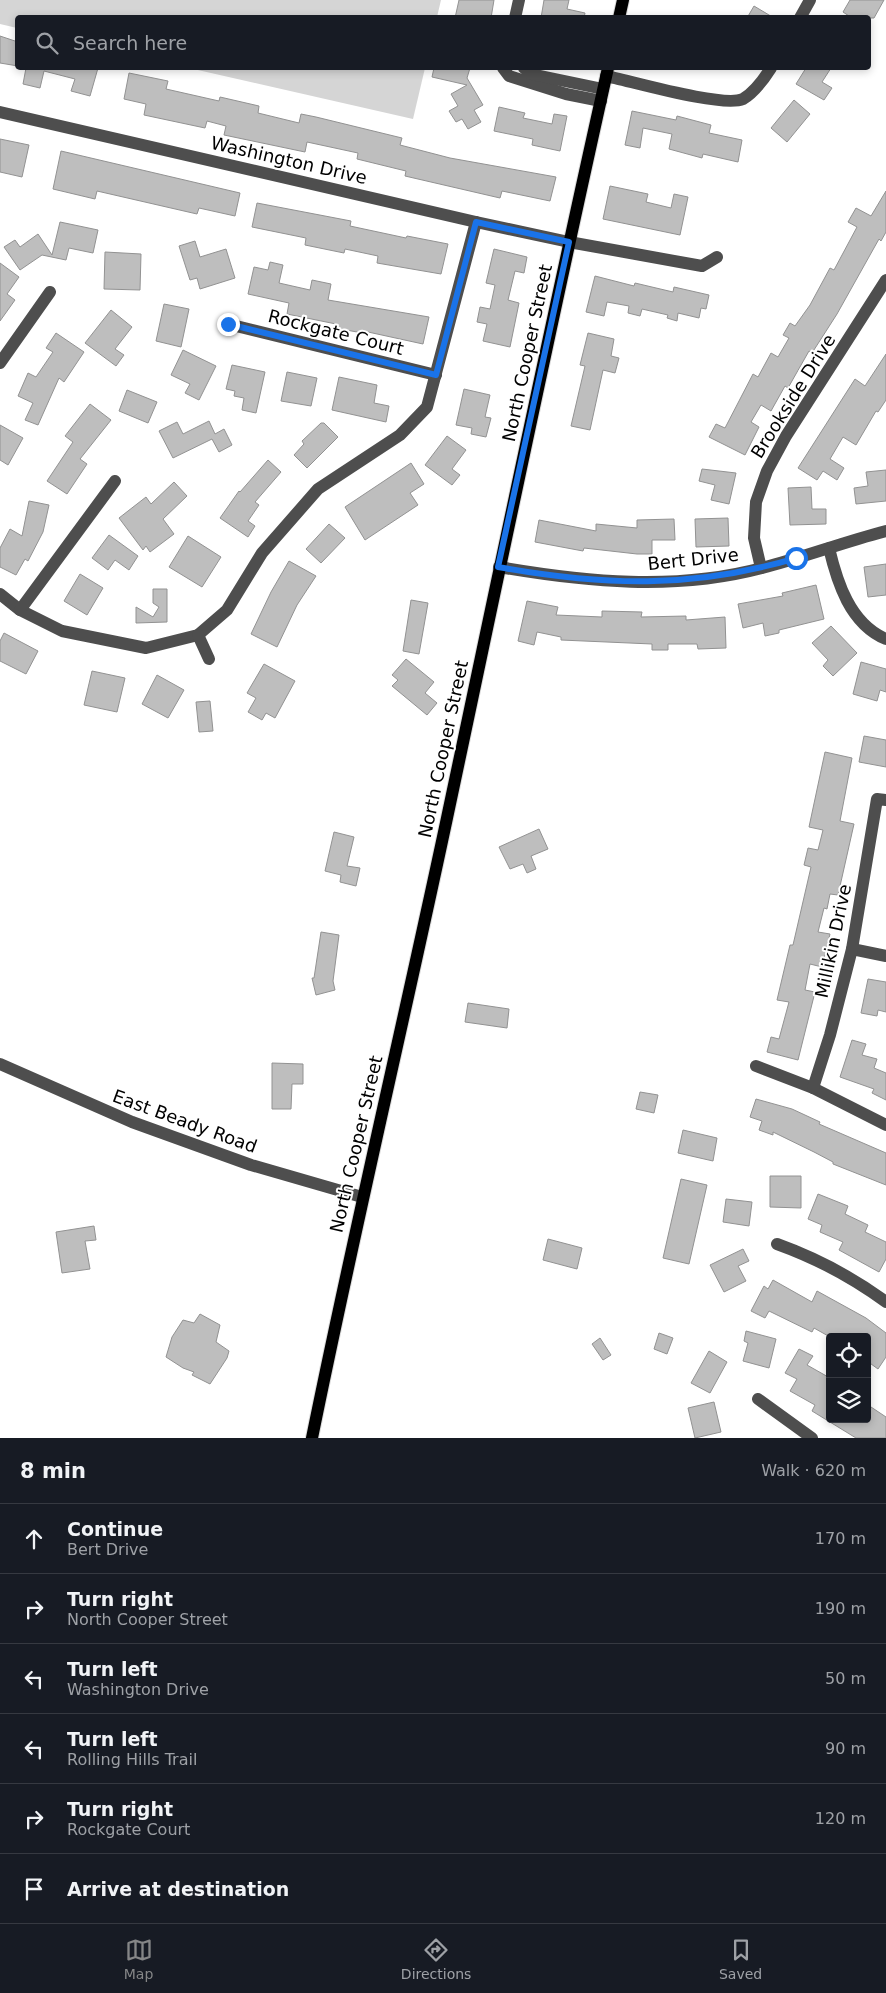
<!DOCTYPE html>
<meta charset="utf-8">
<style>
body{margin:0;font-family:"DejaVu Sans",sans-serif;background:#242831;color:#f1f3f6}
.controls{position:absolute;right:15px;bottom:15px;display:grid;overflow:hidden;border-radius:5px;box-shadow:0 2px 8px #0003}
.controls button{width:45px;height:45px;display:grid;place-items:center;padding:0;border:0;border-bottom:1px solid #363941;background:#171b24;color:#f1f3f6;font:25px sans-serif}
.stop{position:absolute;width:15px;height:15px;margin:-11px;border:4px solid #1a73e8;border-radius:50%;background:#fff}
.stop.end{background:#1a73e8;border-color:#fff;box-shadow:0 1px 5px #0008}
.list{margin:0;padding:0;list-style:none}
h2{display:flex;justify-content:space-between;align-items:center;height:65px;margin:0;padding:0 20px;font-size:21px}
h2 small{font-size:16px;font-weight:400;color:#9ea1a6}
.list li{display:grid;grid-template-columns:32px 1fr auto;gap:15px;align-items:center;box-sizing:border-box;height:70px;padding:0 20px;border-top:1px solid #363941}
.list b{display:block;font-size:19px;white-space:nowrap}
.list p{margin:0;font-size:16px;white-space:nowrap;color:#9ea1a6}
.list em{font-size:16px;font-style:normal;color:#9ea1a6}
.icon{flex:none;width:28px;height:28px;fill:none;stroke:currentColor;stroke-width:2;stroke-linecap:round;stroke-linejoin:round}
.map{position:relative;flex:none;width:886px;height:1438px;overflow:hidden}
.search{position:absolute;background:#171b24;box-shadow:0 2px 8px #0003;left:15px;right:15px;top:15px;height:55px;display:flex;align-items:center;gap:12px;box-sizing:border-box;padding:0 18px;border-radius:5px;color:#9ea1a6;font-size:19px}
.sheet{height:485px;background:#171b24}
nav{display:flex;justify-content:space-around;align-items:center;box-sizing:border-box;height:70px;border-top:1px solid #363941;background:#171b24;font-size:14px;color:#9ea1a6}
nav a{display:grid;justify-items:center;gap:2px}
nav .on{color:#858687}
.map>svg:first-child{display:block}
.green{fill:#d5d5d5}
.building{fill:#bebebe;stroke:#929292}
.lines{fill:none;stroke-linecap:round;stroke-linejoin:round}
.major-casing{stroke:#dbdbdb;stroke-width:14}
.minor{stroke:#4e4e4e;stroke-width:12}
.major{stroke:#000;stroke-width:12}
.route{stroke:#1a73e8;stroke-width:6}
.labels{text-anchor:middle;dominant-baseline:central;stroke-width:4;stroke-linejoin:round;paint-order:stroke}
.street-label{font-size:18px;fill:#000;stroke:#fff}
</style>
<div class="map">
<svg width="886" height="1438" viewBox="0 0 886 1438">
<rect width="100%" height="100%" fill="#fff"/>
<g class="green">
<path d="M0 0H441L437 17 18 18 17 28 0 24Z"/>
<path d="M189 68H425L413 119Z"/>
</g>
<g class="building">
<path d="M459 0H494L491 18H455Z"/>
<path d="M544 0H569L567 9 585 13 584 18H541Z"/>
<path d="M850 0H884L874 18H852L843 12Z"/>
<path d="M754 6 774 18H747Z"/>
<path d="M0 36 18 42V66L0 63Z"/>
<path d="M26 68H98L90 96 71 91 75 79 44 71 40 88 23 84Z"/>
<path d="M434 68H470L467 78 483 105 474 110 481 122 468 129 462 119 456 122 449 111 458 106 451 94 467 85 432 77Z"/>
<path d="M806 68H831L822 82 832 88 824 100 796 84Z"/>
<path d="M129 73 168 81 166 89 219 101 220 97 259 106 258 113 299 123 301 114 316 117 402 138 400 145 450 158 556 177 550 201 502 191 500 198 405 176 406 171 357 159 358 153 307 142 305 152 224 135 226 126 207 121 205 128 144 115 146 104 124 99Z"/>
<path d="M794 100 810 114 787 142 771 128Z"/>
<path d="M499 107 525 113 523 118 552 124 554 114 567 116 560 151 532 145 533 139 494 131Z"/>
<path d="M632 111 676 120 677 116 711 125 709 133 742 140 738 162 703 154 702 158 669 149 672 134 643 128 640 148 625 145Z"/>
<path d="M0 139 29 145 22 177 0 172Z"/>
<path d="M61 151 240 193 235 216 199 208 197 214 97 191 95 199 53 189Z"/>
<path d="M610 186 648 194 646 202 671 208 674 194 688 197 680 235 603 219Z"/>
<path d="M886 191V232L881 241 879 239 837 314 812 353 809 351 788 388 785 386 771 411 761 405 751 422 759 427 745 455 709 437 716 424 725 428 753 374 758 377 771 353 778 357 789 338 783 335 790 323 795 326 810 305 830 268 834 270 857 227 848 222 856 208 871 216Z"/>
<path d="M257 203 351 221 350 226 406 238 407 236 448 244 441 274 377 263 378 256 345 249 344 253 305 245 306 238 252 227Z"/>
<path d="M60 222 98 230 93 253 69 248 66 260 42 255 20 270 4 247 15 240 20 247 38 234 52 255Z"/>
<path d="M195 241 200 257 226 249 235 278 200 289 197 278 190 280 179 246Z"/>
<path d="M494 249 527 257 524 273 515 271 508 300 519 303 510 347 483 341 487 324 477 322 480 307 490 309 495 285 486 283Z"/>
<path d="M105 252 141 254 140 290 104 289Z"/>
<path d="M270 262 283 265 279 283 310 290 312 280 331 284 328 300 429 317 423 344 368 332V334L335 328 336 324 287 314 289 303 248 294 254 267 268 270Z"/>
<path d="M0 263 19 277 7 294 15 300 0 321Z"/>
<path d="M595 276 634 286 635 283 673 292 674 287 709 295 706 309 701 308 699 318 678 313 677 321 667 318 668 315 642 309 640 316 628 313 629 306 607 302 604 316 586 312Z"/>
<path d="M164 304 189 309 181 347 156 341Z"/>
<path d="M111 310 132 327 115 349 124 355 116 366 85 343Z"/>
<path d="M56 333 84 352 64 382 59 378 38 425 25 420 33 403 18 396 28 373 36 377 53 352 46 348Z"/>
<path d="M588 333 614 339 611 356 619 358 615 373 603 370 590 430 571 426 585 366 580 365Z"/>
<path d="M183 350 216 366 199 400 185 393 190 384 171 375Z"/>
<path d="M886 354V400L878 412 876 411 856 445 843 437 830 459 844 468 837 480 823 471 817 480 798 468 855 379 865 386Z"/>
<path d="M232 365 265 372 256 413 242 410 244 398 234 396 235 391 226 389Z"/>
<path d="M287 372 317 378 311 406 281 401Z"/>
<path d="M339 377 377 385 374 403 389 406 386 422 332 410Z"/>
<path d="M464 389 490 395 485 417 491 418 486 437 471 434 472 428 456 425Z"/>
<path d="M127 390 157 402 148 423 119 411Z"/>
<path d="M90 404 111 420 80 459 87 464 67 494 47 481 73 442 65 436Z"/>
<path d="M209 421 215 434 224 429 232 445 219 452 212 439 173 458 159 431 177 422 183 434Z"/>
<path d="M321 423H324L338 437 307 468 294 455 304 444 302 441Z"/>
<path d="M0 425 23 438 8 465 0 460Z"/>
<path d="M447 436 466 450 452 469 460 475 452 485 425 465Z"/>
<path d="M268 460 281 472 255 502 259 505 248 521 255 526 248 537 220 518 239 491 240 492Z"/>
<path d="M411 463 424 484 410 493 418 505 365 540 345 507Z"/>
<path d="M702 469 736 473 729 504 711 500 715 485 699 481Z"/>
<path d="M886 470V501L856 504 854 488 868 486 866 472Z"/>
<path d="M174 482 187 496 163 519 174 534 150 552 146 546 143 550 119 518 146 497 151 504Z"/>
<path d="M811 487 812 509H826V524L790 525 788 488Z"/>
<path d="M29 501 49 505 43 532 28 561 25 559 16 575 0 567V548L10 529 22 536Z"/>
<path d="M728 518 729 546 696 547 695 519Z"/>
<path d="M674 519 675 540H652V554H637L584 548 583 551 535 542 539 520 596 531V524L637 528V520Z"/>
<path d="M329 524 345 538 321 563 306 549Z"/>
<path d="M109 535 138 556 129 570 115 560 108 570 92 558Z"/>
<path d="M188 536 221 557 202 587 169 567Z"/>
<path d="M289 561 316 576 297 605 277 647 251 634 271 592Z"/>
<path d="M886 564V595L868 597 864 567Z"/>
<path d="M80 574 103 588 87 615 64 601Z"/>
<path d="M816 585 824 619 779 630V633L765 636 763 623 743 628 738 604 783 596 782 593Z"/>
<path d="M153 589H167V622L136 623V607L153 617 159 607 153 603Z"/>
<path d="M411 600 428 603 419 654 403 651Z"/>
<path d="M527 601 558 607 556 615 602 617V611L642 612 641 617 686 616V620L725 617 726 648 698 649 697 644H668V650H652V644L561 640V637L537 632 534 645 518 641Z"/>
<path d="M831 626 857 653 833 676 823 666 828 660 812 643Z"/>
<path d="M4 633 38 651 26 674 0 661V641Z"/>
<path d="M406 659 434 682 425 693 437 703 427 715 392 686 398 680 392 675Z"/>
<path d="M861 662 886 669V692L880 690 877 701 853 694Z"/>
<path d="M264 664 295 681 275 718 266 713 262 720 248 712 256 698 247 693Z"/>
<path d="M92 671 125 678 117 712 84 705Z"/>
<path d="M157 675 184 690 168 718 142 704Z"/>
<path d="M210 701 213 731 199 732 196 702Z"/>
<path d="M864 736 886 740V767L859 762Z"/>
<path d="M825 752 852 758 840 821 854 824 838 895 830 894 827 909 824 908 818 932 830 934 822 967 810 964 805 990 815 992 798 1060 767 1052 771 1037 779 1039 789 1002 777 1000 790 945H793L811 867 804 865 808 848 818 850 823 830 809 827Z"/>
<path d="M539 829 548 849 531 856 536 869 527 873 523 864 510 869 499 847Z"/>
<path d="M334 832 354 837 347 866 360 868 356 886 340 882 341 875 325 871Z"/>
<path d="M321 932 339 935 333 981 335 990 316 995 312 978H314Z"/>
<path d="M868 979 886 982V1012L878 1010 877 1016 861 1013Z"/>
<path d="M468 1003 509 1009 507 1028 465 1022Z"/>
<path d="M852 1040 866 1044 862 1055 877 1059 874 1068 886 1073V1100L872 1093 874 1089 840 1077Z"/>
<path d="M272 1063 303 1064V1084H292L291 1109H272Z"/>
<path d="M640 1092 658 1095 654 1113 636 1109Z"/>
<path d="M756 1099 792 1109 820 1122 819 1124 886 1153V1185L833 1164V1162L814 1152 773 1132V1135L759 1130 762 1121 750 1117Z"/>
<path d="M683 1130 717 1138 713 1161 678 1153Z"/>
<path d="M770 1176H801V1208L770 1207Z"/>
<path d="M681 1179 707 1185 689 1264 663 1258Z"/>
<path d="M818 1194 848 1206 845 1214 868 1225 865 1232 886 1242V1259L879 1272 839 1250 843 1242 820 1232 822 1225 808 1219Z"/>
<path d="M726 1199 752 1202 749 1226 723 1222Z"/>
<path d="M94 1226 96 1240 85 1241 90 1269 62 1273 56 1232Z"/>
<path d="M548 1239 582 1248 577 1269 543 1260Z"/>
<path d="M743 1249 749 1261 738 1266 746 1281 724 1292 710 1265Z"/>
<path d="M773 1280 812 1302 817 1291 866 1318 886 1333V1357L878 1369 867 1361V1337H830L814 1328 812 1332 769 1311 765 1318 751 1311 764 1286 768 1289Z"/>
<path d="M200 1314 220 1325 216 1342 229 1351 227 1358 210 1384 192 1375 194 1372 183 1368 166 1357 172 1337 183 1320 194 1323Z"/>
<path d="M746 1331 776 1339 769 1368 743 1361 748 1343 744 1341Z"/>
<path d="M659 1333 673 1338 667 1354 654 1349Z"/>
<path d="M600 1338 611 1355 603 1360 592 1344Z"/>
<path d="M799 1349 813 1356 807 1365 830 1378V1419H867V1414L871 1407 886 1417V1438H856L812 1411 815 1405 790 1391 797 1379 785 1373Z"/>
<path d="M709 1351 727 1362 710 1393 691 1383Z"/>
<path d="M714 1402 721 1432 695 1438 688 1408Z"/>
</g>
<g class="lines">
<defs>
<g id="major">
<path d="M619 18 623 0"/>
<path d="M312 1438C354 1231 403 1025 447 818 500 568 552 317 608 68"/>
</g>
</defs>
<use href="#major" class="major-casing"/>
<g class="minor">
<path d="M515 18 519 0"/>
<path d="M800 18 810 0"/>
<path d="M503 68 509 76 566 94 601 101"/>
<path d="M524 68 531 74 603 89"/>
<path d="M606 76C631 81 723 108 743 99 755 92 764 79 771 68"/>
<path d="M0 112 476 222 569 242 702 266 717 257"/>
<path d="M228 324 436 375"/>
<path d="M0 363 50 292"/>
<path d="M829 548C837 582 850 624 886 639"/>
<path d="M499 567C586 582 675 591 762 568 804 557 844 542 886 531"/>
<path d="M761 568 754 538 756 502 767 471 786 436 886 280"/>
<path d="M0 594 20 610 62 631 146 648 198 635 227 610 262 553 318 489 400 435 427 407 476 222"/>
<path d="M20 610 115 481"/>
<path d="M198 635 209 659"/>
<path d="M852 949 886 956"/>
<path d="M0 1064 132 1122 251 1165 362 1197"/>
<path d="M756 1066 813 1088 886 1125"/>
<path d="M813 1088 830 1035 852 949 877 799 886 800"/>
<path d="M777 1244C816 1258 852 1277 886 1302"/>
<path d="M758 1399 812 1438"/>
</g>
<use href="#major" class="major"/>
</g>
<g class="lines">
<path class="route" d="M228 324 436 375 476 222 569 242 498 567C604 586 692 589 796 558"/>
</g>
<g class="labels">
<g class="street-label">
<text transform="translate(289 160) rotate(13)">Washington Drive</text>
<text transform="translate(336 332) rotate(14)">Rockgate Court</text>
<text transform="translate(527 353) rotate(-78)">North Cooper Street</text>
<text transform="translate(793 396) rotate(-58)">Brookside Drive</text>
<text transform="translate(693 559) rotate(-6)">Bert Drive</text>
<text transform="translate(443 749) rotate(-78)">North Cooper Street</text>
<text transform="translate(833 941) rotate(-78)">Millikin Drive</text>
<text transform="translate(185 1121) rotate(20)">East Beady Road</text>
<text transform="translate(356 1144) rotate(-77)">North Cooper Street</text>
</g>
</g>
</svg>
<div class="controls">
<button><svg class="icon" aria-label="locate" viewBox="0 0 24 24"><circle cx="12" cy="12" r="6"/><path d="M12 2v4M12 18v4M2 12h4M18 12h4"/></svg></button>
<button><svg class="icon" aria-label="layers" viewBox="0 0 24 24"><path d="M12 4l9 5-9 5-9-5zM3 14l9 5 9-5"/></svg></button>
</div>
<div class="stop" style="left:796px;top:558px"></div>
<div class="stop end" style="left:228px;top:324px"></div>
<div class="search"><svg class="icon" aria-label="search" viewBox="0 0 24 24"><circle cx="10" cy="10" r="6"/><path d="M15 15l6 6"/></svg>Search here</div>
</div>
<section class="sheet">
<h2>8 min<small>Walk · 620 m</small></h2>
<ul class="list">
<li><svg class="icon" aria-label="ahead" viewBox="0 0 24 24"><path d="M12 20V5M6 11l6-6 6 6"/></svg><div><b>Continue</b><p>Bert Drive</p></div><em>170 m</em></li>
<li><svg class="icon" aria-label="right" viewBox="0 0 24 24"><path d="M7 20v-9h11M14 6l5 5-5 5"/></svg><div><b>Turn right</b><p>North Cooper Street</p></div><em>190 m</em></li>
<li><svg class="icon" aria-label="left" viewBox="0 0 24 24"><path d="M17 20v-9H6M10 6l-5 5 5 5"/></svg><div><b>Turn left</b><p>Washington Drive</p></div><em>50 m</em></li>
<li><svg class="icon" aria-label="left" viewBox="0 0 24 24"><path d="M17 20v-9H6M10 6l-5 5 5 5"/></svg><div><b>Turn left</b><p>Rolling Hills Trail</p></div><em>90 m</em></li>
<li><svg class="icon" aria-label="right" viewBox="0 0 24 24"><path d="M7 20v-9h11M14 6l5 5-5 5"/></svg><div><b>Turn right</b><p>Rockgate Court</p></div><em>120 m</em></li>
<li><svg class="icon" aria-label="arrive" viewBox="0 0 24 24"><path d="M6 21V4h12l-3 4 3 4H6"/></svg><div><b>Arrive at destination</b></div></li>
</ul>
</section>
<nav>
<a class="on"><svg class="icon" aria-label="map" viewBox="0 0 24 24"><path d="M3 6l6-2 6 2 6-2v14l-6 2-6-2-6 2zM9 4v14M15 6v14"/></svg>Map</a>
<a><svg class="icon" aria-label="directions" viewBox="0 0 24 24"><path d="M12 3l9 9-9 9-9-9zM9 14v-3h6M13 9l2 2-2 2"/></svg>Directions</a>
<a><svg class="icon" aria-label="saved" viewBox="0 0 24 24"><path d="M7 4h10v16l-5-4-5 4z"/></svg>Saved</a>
</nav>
